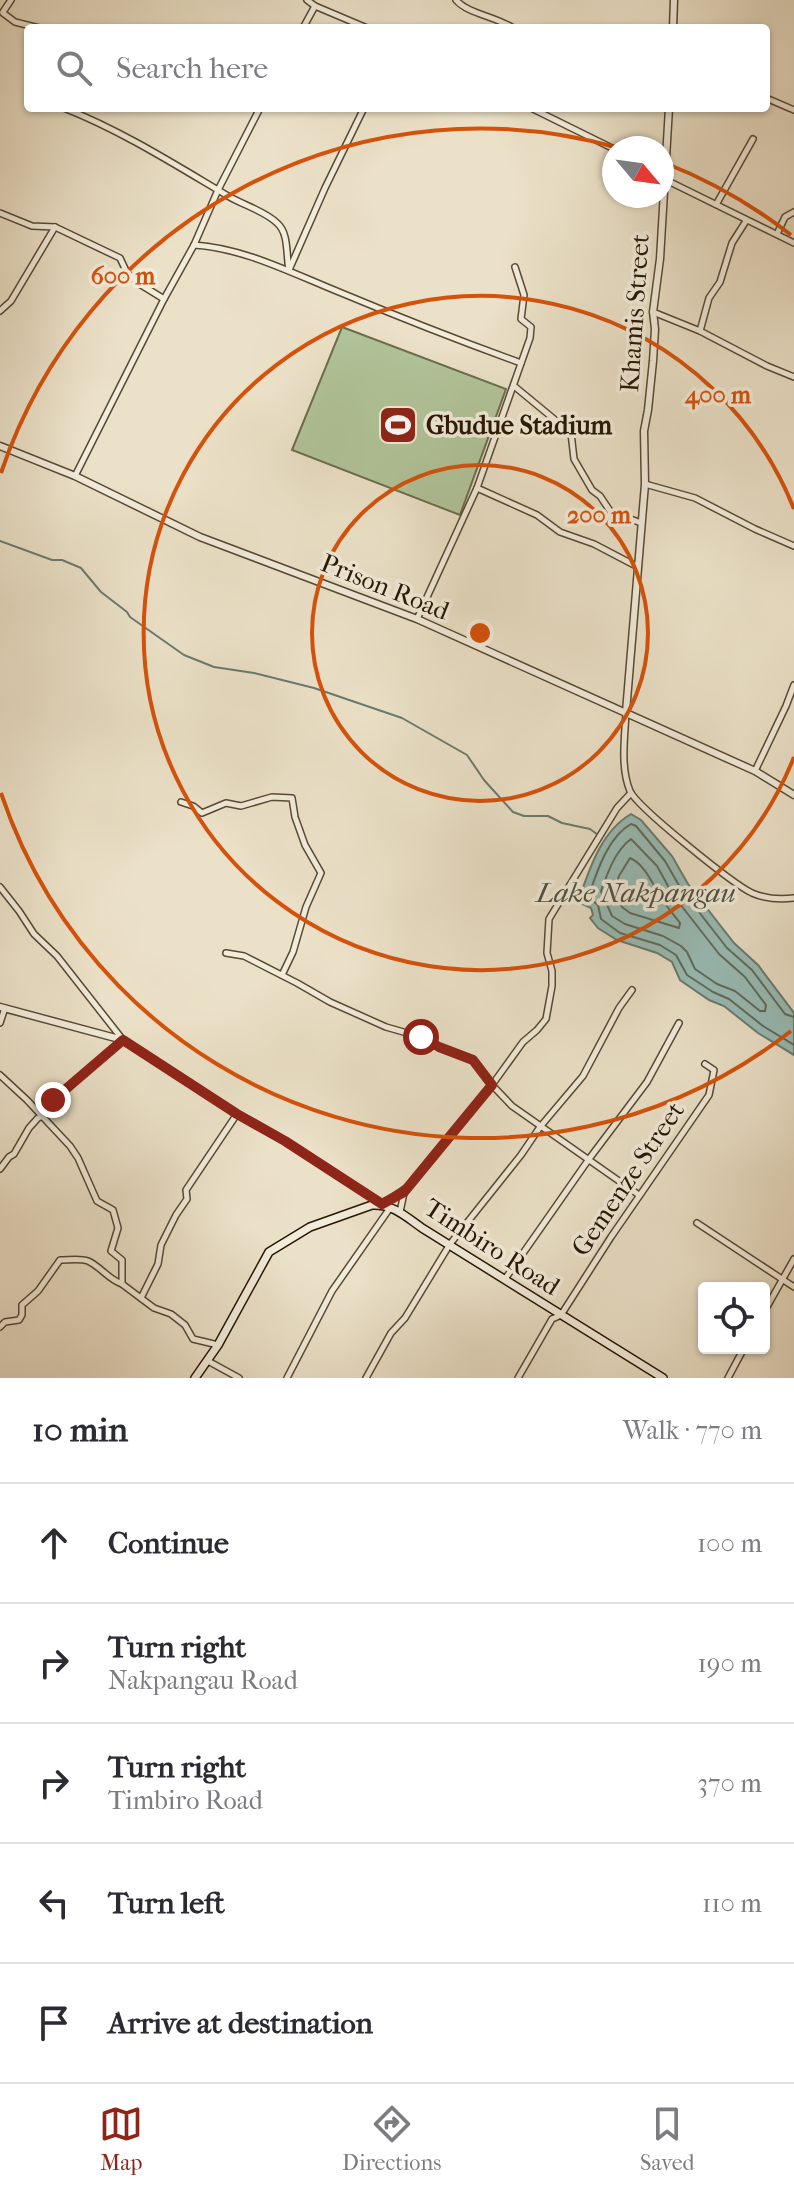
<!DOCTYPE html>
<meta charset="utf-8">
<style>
body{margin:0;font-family:"IM FELL French Canon",serif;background:#f7f7f7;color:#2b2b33}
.controls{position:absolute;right:24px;bottom:24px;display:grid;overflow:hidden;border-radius:8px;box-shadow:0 2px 6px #0004}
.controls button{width:72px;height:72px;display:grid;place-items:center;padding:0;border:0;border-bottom:2px solid #e1e1e2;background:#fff;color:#2b2b33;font:40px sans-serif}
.compass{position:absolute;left:602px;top:136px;width:72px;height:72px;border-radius:50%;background:#fff;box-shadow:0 2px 6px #0004;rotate:119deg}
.stop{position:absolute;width:24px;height:24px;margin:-18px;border:6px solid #8f2418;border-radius:50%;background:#fff}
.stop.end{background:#8f2418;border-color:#fff;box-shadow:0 2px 8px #0008}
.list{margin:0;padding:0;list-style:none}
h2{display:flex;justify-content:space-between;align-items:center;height:104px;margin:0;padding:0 32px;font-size:34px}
h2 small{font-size:26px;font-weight:400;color:#7c7c81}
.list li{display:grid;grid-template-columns:52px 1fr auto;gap:24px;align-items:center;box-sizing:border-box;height:120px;padding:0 32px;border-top:2px solid #e1e1e2}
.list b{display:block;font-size:30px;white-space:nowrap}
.list p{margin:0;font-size:26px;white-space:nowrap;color:#7c7c81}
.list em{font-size:26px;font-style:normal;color:#7c7c81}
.icon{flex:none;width:44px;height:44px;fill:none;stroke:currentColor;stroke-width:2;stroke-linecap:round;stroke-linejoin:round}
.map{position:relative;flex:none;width:794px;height:1378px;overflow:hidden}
.search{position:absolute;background:#fff;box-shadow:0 2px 6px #0004;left:24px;right:24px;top:24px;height:88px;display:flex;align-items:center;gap:20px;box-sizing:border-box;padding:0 28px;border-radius:8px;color:#7c7c81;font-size:30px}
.sheet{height:704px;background:#fff}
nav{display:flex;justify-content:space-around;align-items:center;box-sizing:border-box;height:112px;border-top:2px solid #e1e1e2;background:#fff;font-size:22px;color:#7c7c81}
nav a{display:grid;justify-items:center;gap:4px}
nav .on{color:#8f2418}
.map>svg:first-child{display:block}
.green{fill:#b1c49a;stroke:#6c6d4e;stroke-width:2}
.water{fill:#98bdb7;stroke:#6a7a6f;stroke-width:2}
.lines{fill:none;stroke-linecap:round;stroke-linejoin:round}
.shore{stroke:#5f6a5c;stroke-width:2}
.stream{stroke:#6a7a6f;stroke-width:2}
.minor-casing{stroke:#574934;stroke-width:8}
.tertiary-casing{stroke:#574934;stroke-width:9}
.secondary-casing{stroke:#261602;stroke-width:10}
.minor{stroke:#f2ecdb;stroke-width:5}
.tertiary{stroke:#f2ecdb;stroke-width:6}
.secondary{stroke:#f2ecdb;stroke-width:7}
.route{stroke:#8f2418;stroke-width:10}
.ring{fill:none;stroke:#d5520b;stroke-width:4}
.labels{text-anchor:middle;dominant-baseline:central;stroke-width:7;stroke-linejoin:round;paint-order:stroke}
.street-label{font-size:26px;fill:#261602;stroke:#f2ecdb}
.poi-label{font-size:26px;font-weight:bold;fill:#261602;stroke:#f2ecdb;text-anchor:start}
.water-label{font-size:28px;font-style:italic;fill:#4e5041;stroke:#f2ecdb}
.centre{fill:#d5520b;stroke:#f2ecdb;stroke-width:4}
.ring-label{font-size:24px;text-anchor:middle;font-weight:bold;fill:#d5520b;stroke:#f2ecdb;stroke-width:7;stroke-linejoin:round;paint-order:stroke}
</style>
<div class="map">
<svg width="794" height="1378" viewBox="0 0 794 1378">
<rect width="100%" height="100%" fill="#ebe1c8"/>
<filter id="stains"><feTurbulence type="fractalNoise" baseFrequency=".0025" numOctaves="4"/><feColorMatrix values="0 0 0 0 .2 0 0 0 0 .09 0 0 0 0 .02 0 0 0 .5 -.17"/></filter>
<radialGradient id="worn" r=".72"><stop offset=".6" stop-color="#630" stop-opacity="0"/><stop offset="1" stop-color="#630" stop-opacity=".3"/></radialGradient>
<path class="green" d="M342 327 506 389 460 515 292 450Z"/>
<path class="water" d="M631 814 641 820 672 856 688 884 734 943 758 965 794 1013V1055L758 1033 724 1006 709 1000 680 980 672 962 657 953 617 940 598 928 590 918 593 915 591 908 578 902C589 871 600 832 631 814Z"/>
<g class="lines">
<g class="shore">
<path d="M631 839 657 866 673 895 719 954 745 977 766 1005 765 1011H760L735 991 717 984 695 969 687 952 681 946 663 936 625 924 612 916 601 891C608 872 615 851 631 839Z"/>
<path d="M630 858C646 865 653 886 663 901 668 908 674 915 680 923L679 928 630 913 622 907 615 888 619 876Z"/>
<path d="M794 1017 785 1014 752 970 727 948 681 889 665 861 636 826 631 824C608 837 597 871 589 895L590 899 598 905 601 919 620 933 660 945 676 955 687 975 713 992 729 999 763 1026 794 1045"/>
</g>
<path class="stream" d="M0 541 52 560H62L81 568 101 592 127 612 130 617 184 655 214 667 254 673 314 688 402 718 467 755 484 780 513 812 524 816H548L562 823 590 829 598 835"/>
<defs>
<g id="minor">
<path d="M307 0 315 6 367 28"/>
<path d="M456 0C468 14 495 16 513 28"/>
<path d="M3 12 11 0"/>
<path d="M3 13 15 22 39 28"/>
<path d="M303 28 315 6"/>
<path d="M766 98 794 110"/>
<path d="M64 108C122 131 174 164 228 196 243 205 265 211 277 223 289 233 286 255 289 270"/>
<path d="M531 108 614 149"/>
<path d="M662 178 794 243"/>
<path d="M717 203 753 139"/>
<path d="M0 213 32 226 55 227 120 258 127 273 138 283 164 299"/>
<path d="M777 234 785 217 794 212"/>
<path d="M194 245C244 248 294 274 339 292 399 317 460 341 521 363"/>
<path d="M289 270 325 188 364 108"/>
<path d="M0 311 11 301 55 227"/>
<path d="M653 312 700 331 767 366 794 377"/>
<path d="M700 331 709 298 720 282 732 243 746 221"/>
<path d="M514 386 571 433 574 459 592 490 600 496 610 511 641 523"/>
<path d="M75 476 164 299 194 245 218 190 260 108"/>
<path d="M645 484 695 498 755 529 794 546"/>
<path d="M477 488 537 515 560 532 594 544 638 567"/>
<path d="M417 619 477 488 530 338 531 327 521 319 524 295 515 267"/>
<path d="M626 712C625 736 620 767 630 791 637 807 733 884 752 893 766 899 779 900 794 898"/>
<path d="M755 771 786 706 794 685"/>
<path d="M181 802 193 806 202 813 226 803 241 806 272 797 292 798 295 817 305 845 321 873 306 907 293 952 282 975"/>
<path d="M0 887 19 911 34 934 57 956 123 1040 53 1100 43 1116 38 1118 29 1128 14 1154 9 1157 0 1169"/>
<path d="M226 953 244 956 297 983 330 1002 386 1027 421 1037 439 1047 473 1060 492 1085 512 1106 639 1195"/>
<path d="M0 1023 5 1008"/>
<path d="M0 1075 27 1100 70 1146 78 1158 97 1201 113 1210 118 1228 111 1251 122 1260V1284C108 1279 101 1267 88 1261 80 1258 69 1260 60 1260L38 1291 22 1305V1315L19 1320 5 1322 0 1327"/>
<path d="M382 1204 409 1186 492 1085 523 1042 537 1030 546 1019 552 986V971L547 953 549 919 617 808 631 793"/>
<path d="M400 1212 404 1193"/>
<path d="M697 1223 794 1287"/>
<path d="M505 1279 589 1159 647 1082 679 1023"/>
<path d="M122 1284 154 1308 171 1314 185 1325 193 1339 218 1345"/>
<path d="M141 1298 158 1264 161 1245 176 1215 187 1199 186 1190 237 1114"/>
<path d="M764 1312 794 1259"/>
<path d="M208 1361 239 1378"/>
<path d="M287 1378 332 1291 390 1208"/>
<path d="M366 1378 391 1333 405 1318 450 1244 521 1155 540 1127 583 1076 619 1008 632 990"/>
<path d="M518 1378 552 1319 561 1315 611 1237 709 1095 714 1070 705 1064"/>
<path d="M728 1378 744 1348"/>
</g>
<g id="tertiary">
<path d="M673 28 674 0"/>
<path d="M0 446 75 476 200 537 417 619 755 771 794 795"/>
<path d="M626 712 645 484 644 431 648 410 653 361 655 329 653 312 660 259 669 108"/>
<path d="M0 1007 123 1040 237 1114 285 1141 382 1204"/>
</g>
<path id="secondary" d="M195 1378 218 1345 269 1252 310 1227 372 1205C393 1204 405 1216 422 1228L663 1378"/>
</defs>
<use href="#minor" class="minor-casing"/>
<use href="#tertiary" class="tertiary-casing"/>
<use href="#secondary" class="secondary-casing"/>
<use href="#minor" class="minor"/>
<use href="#tertiary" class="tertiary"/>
<use href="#secondary" class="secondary"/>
</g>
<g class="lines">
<path class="route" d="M53 1100 123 1040 237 1114 285 1141 382 1204 404 1192 409 1186 492 1085 473 1060 439 1047 421 1037"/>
</g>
<g class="ring">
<circle cx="480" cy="633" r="168"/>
<path d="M794 757A337 337 0 1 1 794 509"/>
<path d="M791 1031A505 505 0 0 1 1 793M1 473A505 505 0 0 1 619 148M665 163A505 505 0 0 1 791 235"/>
</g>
<defs>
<symbol id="stadium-square" viewBox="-11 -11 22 22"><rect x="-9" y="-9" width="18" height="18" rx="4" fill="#8f2418" stroke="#f2ecdb"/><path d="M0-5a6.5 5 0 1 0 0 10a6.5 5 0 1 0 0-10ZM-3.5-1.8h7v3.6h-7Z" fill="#fff"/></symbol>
</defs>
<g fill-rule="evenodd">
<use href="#stadium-square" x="376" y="403" width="44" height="44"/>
</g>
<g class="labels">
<g class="street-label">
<text transform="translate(635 313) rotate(-86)">Khamis Street</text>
<text transform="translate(385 587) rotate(22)">Prison Road</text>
<text transform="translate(628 1179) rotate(-56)">Gemenze Street</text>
<text transform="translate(492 1247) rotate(33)">Timbiro Road</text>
</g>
<g class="poi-label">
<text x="426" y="425">Gbudue Stadium</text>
</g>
<g class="water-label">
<text x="636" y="892">Lake Nakpangau</text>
</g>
</g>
<circle cx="480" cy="633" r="12" class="centre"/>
<g class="ring-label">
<text x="123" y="284">600 m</text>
<text x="718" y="403">400 m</text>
<text x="599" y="523">200 m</text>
</g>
<rect width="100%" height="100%" filter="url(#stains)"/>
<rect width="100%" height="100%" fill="url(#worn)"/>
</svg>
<div class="controls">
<button><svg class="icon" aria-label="locate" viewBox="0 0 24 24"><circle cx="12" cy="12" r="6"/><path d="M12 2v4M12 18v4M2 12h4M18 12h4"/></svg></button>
</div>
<svg class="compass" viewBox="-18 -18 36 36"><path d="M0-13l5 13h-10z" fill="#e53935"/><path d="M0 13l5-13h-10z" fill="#7c7c81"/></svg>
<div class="stop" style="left:421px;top:1037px"></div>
<div class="stop end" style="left:53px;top:1100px"></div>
<div class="search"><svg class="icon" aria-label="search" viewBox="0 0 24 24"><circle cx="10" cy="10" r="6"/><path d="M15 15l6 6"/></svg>Search here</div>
</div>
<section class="sheet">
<h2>10 min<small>Walk · 770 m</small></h2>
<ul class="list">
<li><svg class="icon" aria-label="ahead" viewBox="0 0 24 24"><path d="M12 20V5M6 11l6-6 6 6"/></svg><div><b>Continue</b></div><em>100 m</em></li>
<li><svg class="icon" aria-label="right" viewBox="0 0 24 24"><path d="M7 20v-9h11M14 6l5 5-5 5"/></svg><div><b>Turn right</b><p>Nakpangau Road</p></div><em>190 m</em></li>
<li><svg class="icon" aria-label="right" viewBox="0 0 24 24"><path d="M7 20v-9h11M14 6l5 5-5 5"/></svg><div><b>Turn right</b><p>Timbiro Road</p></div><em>370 m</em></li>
<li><svg class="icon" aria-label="left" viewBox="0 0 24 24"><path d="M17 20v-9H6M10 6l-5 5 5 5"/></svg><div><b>Turn left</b></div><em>110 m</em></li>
<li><svg class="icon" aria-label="arrive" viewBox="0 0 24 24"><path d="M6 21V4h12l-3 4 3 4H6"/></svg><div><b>Arrive at destination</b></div></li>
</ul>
</section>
<nav>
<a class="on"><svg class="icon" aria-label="map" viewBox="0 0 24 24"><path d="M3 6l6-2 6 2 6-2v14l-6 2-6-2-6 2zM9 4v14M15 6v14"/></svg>Map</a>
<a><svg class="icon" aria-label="directions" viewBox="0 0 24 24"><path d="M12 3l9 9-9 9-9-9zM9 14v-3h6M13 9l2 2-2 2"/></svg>Directions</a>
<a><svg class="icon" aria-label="saved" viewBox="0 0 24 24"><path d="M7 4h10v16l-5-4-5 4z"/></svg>Saved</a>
</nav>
